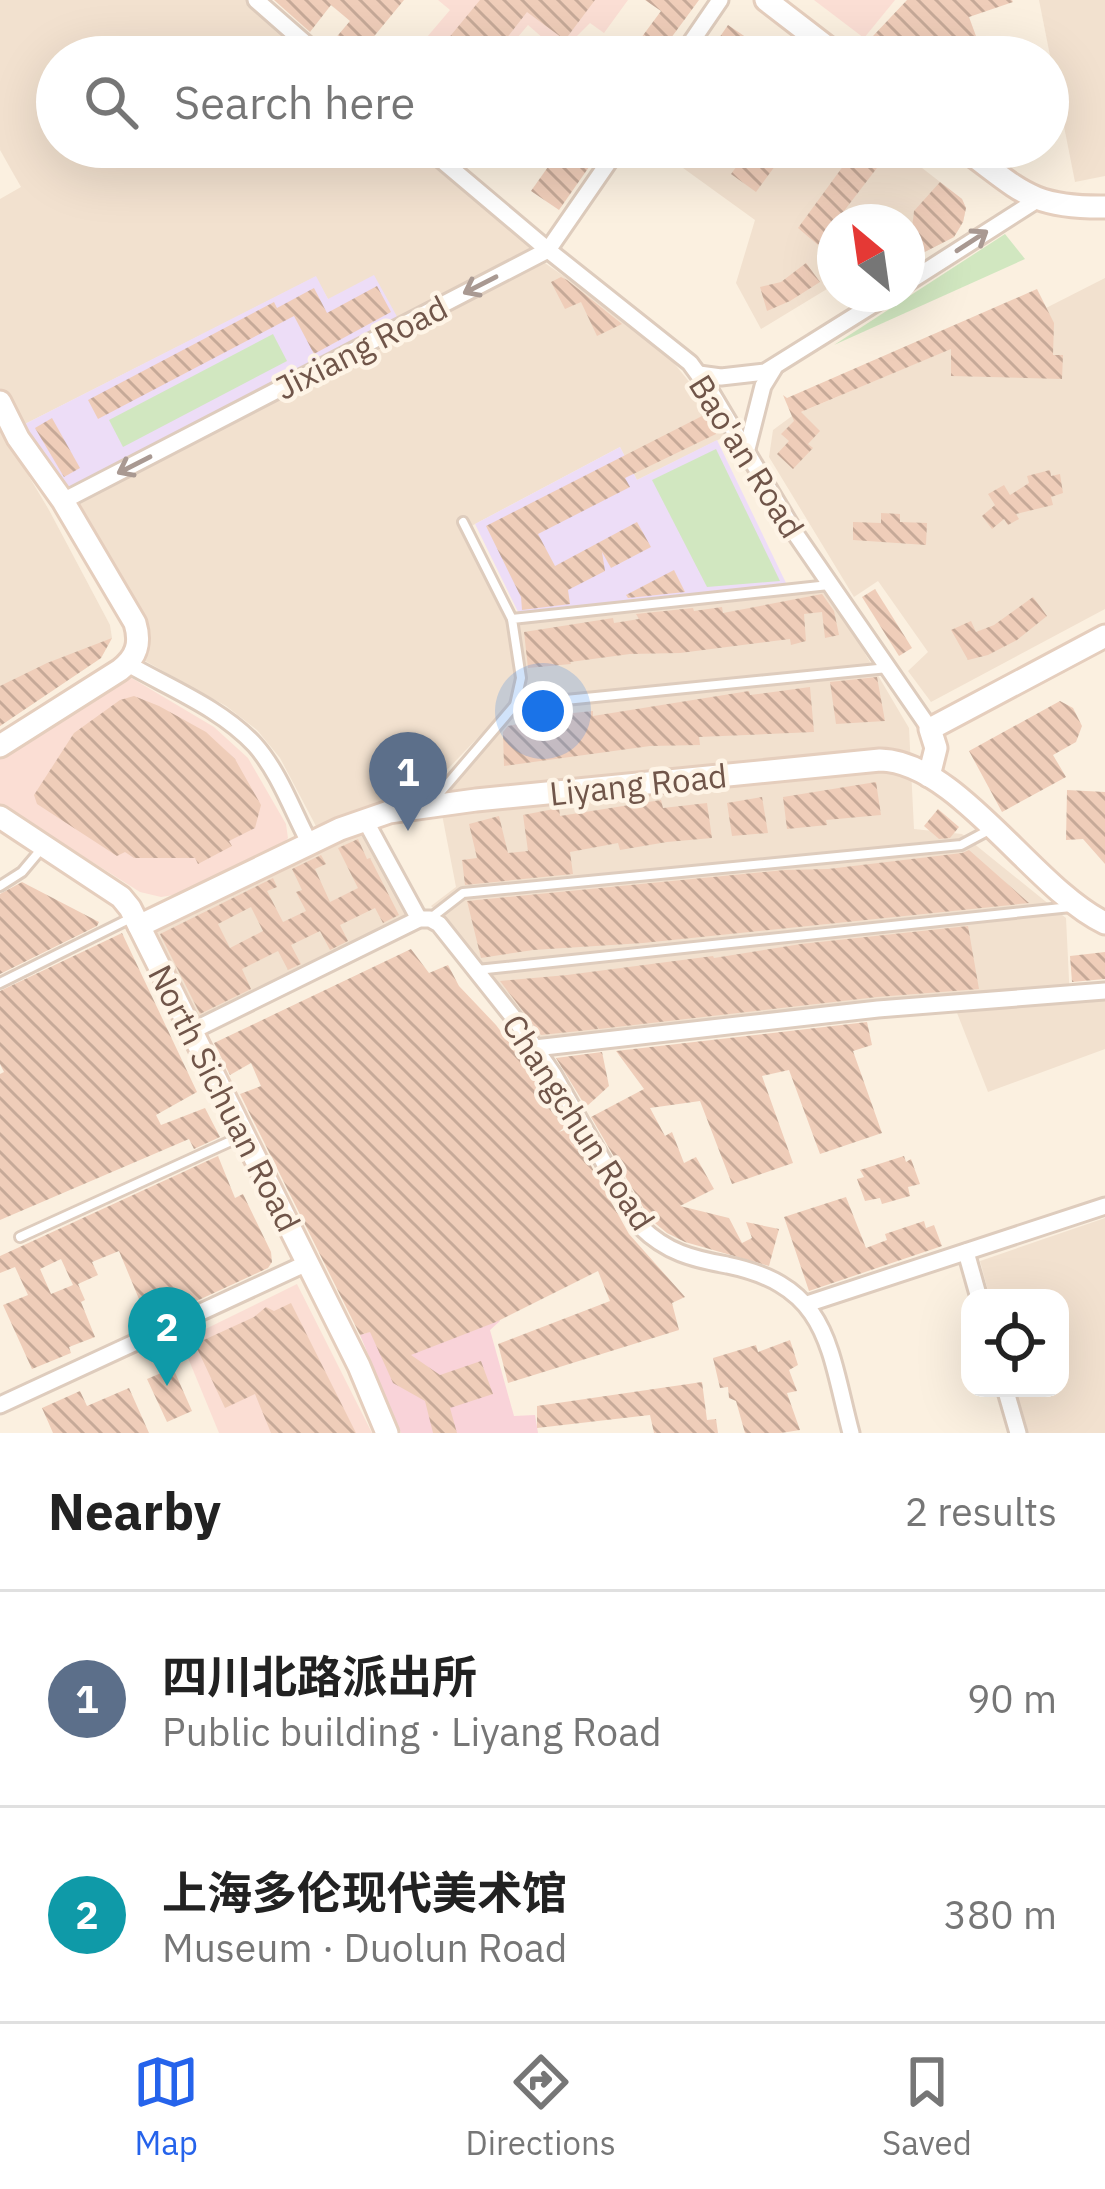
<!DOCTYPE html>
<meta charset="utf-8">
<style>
body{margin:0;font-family:"IBM Plex Sans","Noto Sans SC",sans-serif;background:#f2f2f2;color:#222}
.controls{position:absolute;right:36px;bottom:36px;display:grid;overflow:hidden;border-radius:24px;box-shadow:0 12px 48px #0002}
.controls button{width:108px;height:108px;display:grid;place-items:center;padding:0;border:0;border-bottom:3px solid #e0e0e0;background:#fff;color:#222;font:60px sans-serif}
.compass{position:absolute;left:817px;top:204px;width:108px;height:108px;border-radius:50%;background:#fff;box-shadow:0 12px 48px #0002;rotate:331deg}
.you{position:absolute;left:543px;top:711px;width:42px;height:42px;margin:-30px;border:9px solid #fff;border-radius:50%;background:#1a73e8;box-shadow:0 0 0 18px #1a73e833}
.badge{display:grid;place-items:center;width:78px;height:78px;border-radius:50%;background:#2563eb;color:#fff;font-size:39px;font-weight:700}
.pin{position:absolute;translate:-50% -99px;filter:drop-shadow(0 3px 6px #0008)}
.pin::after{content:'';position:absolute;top:63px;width:42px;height:36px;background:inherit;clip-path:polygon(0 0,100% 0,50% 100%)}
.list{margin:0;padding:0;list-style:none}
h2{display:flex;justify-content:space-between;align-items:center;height:156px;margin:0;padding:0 48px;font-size:51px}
h2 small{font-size:39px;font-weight:400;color:#767676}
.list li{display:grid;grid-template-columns:78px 1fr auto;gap:36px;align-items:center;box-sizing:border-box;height:216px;padding:0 48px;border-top:3px solid #e0e0e0}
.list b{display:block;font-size:45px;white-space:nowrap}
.list p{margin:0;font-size:39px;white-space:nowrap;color:#767676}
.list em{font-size:39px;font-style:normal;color:#767676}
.icon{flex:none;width:66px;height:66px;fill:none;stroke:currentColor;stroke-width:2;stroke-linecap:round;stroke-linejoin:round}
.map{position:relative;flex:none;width:1105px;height:1433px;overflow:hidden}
.search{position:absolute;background:#fff;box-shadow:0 12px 48px #0002;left:36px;right:36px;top:36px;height:132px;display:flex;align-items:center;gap:30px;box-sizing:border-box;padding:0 42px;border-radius:66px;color:#767676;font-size:45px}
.sheet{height:588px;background:#fff}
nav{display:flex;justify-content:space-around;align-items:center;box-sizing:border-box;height:168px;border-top:3px solid #e0e0e0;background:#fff;font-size:33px;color:#767676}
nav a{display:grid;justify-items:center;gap:6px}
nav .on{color:#2563eb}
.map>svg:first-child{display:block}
.residential{fill:#f2e1cf}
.commercial{fill:#fbded4}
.education{fill:#edddf7}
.medical{fill:#f9d3d9}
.grass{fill:#d1e7c0}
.building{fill:url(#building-back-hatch);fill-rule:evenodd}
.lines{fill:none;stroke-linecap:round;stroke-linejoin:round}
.lane-casing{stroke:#deccbd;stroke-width:14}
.street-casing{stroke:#deccbd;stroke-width:21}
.secondary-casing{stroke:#e5cebd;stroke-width:27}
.lane{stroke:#fff;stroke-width:8}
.street{stroke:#fff;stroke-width:15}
.secondary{stroke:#fff;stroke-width:21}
.oneway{stroke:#a99992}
.labels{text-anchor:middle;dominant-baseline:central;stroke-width:9;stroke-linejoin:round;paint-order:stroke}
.street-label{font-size:33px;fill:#705549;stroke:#fef4e6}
</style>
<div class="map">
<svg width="1105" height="1433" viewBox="0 0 1105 1433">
<defs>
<pattern id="building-back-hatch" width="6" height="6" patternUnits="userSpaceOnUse" patternTransform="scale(3)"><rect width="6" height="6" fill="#efcdb9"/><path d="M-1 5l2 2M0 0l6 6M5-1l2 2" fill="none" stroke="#c6a998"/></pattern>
</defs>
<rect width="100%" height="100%" fill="#fbf0e0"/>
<g class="residential">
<path d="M0 0H247L312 57H57V147H408L538 250 400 322 328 299 315 277 21 426 0 388V199L21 187 0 150Z"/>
<path d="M1039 0H1105V176L1075 182Z"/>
<path d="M654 147H895L962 199 966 208 963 222 954 237 907 261V222H835V290L832 286 761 329 736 283 755 220Z"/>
<path d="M542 261 631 323 669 357 708 405 726 436 637 480 620 447 462 531 507 620 516 676 510 704 421 797 385 802 317 828 280 758 257 730 226 706 138 657 72 502Z"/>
<path d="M1105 278V609L931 702 908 671 928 652 878 581 854 597 769 457 773 430 792 416 1046 308Z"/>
<path d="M0 428 49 510 110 625 112 638 101 658 0 726Z"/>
<path d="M827 589 909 728 914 829 962 834 1066 918 1070 1000 1105 997V1049L988 1092 950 995 539 1040 450 925 431 906 456 887 439 799 515 710 522 695 526 675 519 622Z"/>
<path d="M362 823 409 918 193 1025 146 931Z"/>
<path d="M1105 1218V1433H1027L1015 1388H1060V1298H990L980 1261Z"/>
</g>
<g class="commercial">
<path d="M438 0H628L604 33 590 23 560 53 528 25 501 57H410L450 10Z"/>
<path d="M814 0H895L864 38Z"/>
<path d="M130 677 214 727 248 758 286 824 288 838 283 844 174 895 161 897 140 892 0 804V755L119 678Z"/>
<path d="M297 1284 372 1433H219L181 1341Z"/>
</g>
<g class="education">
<path d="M374 275 400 322 66 492 21 426 316 276 328 299Z"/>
<path d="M717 440 787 585 520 616 475 524 620 447 637 480Z"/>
</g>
<path class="medical" d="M486 1294 500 1321 490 1330 514 1416 535 1415 538 1433H401L360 1335Z"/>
<g class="grass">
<path d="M1005 234 1025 259 834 345Z"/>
<path d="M273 334 287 361 123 447 109 420Z"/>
<path d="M716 449 780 581 707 587 652 480Z"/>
</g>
<g class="building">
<path d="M274 0H404L357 57H339L328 47 350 21 331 5 310 32Z"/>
<path d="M480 0H595L565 40 527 12 492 57H433Z"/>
<path d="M645 0H699L657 57H627L661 11Z"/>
<path d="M907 0H1012L1013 2 969 17 980 47 953 57H932L912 39 895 57 873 36Z"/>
<path d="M728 25 756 44 747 57H706Z"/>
<path d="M562 147H603L559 210 531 191Z"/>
<path d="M751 147H789L756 192 731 174Z"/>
<path d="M857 147H893L818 245 798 228Z"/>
<path d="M940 182 962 199 966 208 963 222 954 237 907 261V230L912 228 914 211Z"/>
<path d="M806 263 820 282 790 301 767 311 760 287 781 282Z"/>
<path d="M561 277 567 280 622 324 597 336 581 302 565 309 551 282Z"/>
<path d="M377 286 391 312 314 354 294 316 98 419 88 400 274 302 277 308 314 288 327 313Z"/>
<path d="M1037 289 1054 323 1053 355H1063L1062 379 951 376V349L801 412 820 431 808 444 813 448 793 469 777 454 789 441 781 434 794 421 783 395 787 398Z"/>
<path d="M706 414 716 434 625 478 630 487 538 534 555 566 637 522 651 547 611 568 602 552 605 571 568 590 570 604 522 610 521 597 486 526Z"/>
<path d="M52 418 80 468 64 477 35 428Z"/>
<path d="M1050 470 1051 476 1060 474 1063 493 1051 497 1053 505 1016 514 1019 519 1008 525 1004 519 992 529 982 516 995 505 988 494 1004 485 1010 495 1029 483 1027 476Z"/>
<path d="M881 513 900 514V522L927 523 926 545 853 540V522L881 523Z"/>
<path d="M674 570 685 592 628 598 626 595Z"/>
<path d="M875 589 912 648 899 656 862 597Z"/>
<path d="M822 594 834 611 839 635 825 638 822 612 804 614 806 641 791 645 790 639 680 653 630 654 570 662 571 664 528 668 524 632 613 618 614 623 639 619 636 614 693 608 694 611 722 607 723 613Z"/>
<path d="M1033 597 1047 616 1017 640 988 655 968 660 951 630 971 621 976 632 994 625Z"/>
<path d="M112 638 101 658 0 726V686L47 663Z"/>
<path d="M877 677 885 721 836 724 830 682Z"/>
<path d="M810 687 814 732 699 737 700 745 650 746 504 766 503 732 508 726 553 717V715L593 711V716L749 691 750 695Z"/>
<path d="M134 696 159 706 206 732 235 759 261 805 255 828 229 841 232 846 198 864 195 858H134L125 852 117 856 37 804 34 795 74 733 120 700Z"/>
<path d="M1060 701 1073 708 1082 726 1076 742 1053 755 1066 777 1002 812 969 751Z"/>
<path d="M876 782 881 815 826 820 827 825 787 829 783 797Z"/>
<path d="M1067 790 1105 792V864L1083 839 1066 840Z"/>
<path d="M762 797 768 833 732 836 727 803Z"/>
<path d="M661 800 663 808 707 803 712 838 667 842 620 850 618 843 570 852 573 874 465 885 462 860 477 858 469 824 499 816 508 853 528 851 523 815 559 808 560 816Z"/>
<path d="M938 809 959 827 950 838 939 839 924 826Z"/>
<path d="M358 839 367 859 370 858 399 915 383 923 375 908 340 925 348 941 330 950 320 931 291 945 301 964 288 970 278 951 242 969 251 989 200 1014 160 934 273 878 277 887 267 891 283 922 306 911 296 892 302 890 292 869 321 855 326 864 315 869 330 902 358 888 338 848ZM251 907 263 931 230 948 218 924Z"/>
<path d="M969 850 1029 903 643 943 533 950 481 958 467 901 785 870 828 869 962 853Z"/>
<path d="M22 882 99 922 97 926 0 974V894Z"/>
<path d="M968 926 979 989 877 997 599 1029 597 1026 598 1029 541 1035 500 981 567 975 713 956 714 958 801 944Z"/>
<path d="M122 933 197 1092 156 1115 161 1125 205 1108 220 1137 194 1149 189 1139 0 1220V1074L4 1072 0 1064V991Z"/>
<path d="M411 949 429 973 448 965 459 986 496 1025 546 1091 568 1124 559 1132 570 1128 629 1234 685 1297 672 1303 679 1330 508 1383 498 1344 610 1301 598 1271 496 1322 411 1355 440 1375 481 1361 493 1394 450 1408 457 1433H433L425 1401 393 1383 370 1332 360 1335 240 1094 261 1086 251 1063 230 1075 214 1043Z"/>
<path d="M1105 952V979L1072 982 1070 956Z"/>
<path d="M867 1022 872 1045 853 1051 882 1133 820 1154 789 1070 762 1076 793 1163 732 1184 700 1101 650 1108 665 1136 672 1132 684 1163 696 1157 714 1189 680 1206 729 1218 742 1243 752 1238 746 1222 779 1229 769 1266 685 1242 667 1233 650 1219 591 1117 644 1089 616 1051Z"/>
<path d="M602 1052 609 1086 586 1107 556 1058Z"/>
<path d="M218 1156 235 1198 243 1194 271 1252 272 1262 268 1268 149 1323 119 1251 92 1262 98 1275 78 1284 85 1300 81 1302 95 1337 69 1347 71 1353 32 1369 3 1305 28 1295 15 1267 0 1273V1256ZM61 1259 73 1285 51 1294 40 1269Z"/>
<path d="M904 1156 906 1162 911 1159 920 1184 908 1187 910 1196 882 1204 880 1198 865 1201 857 1179 864 1177 860 1170Z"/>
<path d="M846 1197 866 1248 887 1240 885 1234 924 1221 926 1228 934 1225 942 1246 809 1291 784 1217Z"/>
<path d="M291 1303 356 1433H271L255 1394 225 1408 195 1344 254 1317 266 1307 274 1311Z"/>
<path d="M790 1340 798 1365 789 1370 797 1391 787 1393 800 1430 781 1433H745L736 1401 729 1398 728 1387 720 1388 713 1358 756 1345 758 1352Z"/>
<path d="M173 1368 192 1411 167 1422 147 1379Z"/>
<path d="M702 1382 707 1420 716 1419 718 1433H654L650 1415 537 1428V1406Z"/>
<path d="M129 1388 149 1433H53L42 1408 80 1391 87 1406Z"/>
</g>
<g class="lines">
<defs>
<g id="lane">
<path d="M463 522 512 619"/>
<path d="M515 705 521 678 512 619 829 585"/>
<path d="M433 801 515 705 888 668"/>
<path d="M0 886 22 872 43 847"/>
<path d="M432 917 463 893 961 845 991 829"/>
<path d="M477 970 1071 907"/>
<path d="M0 983 133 917"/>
<path d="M20 1237 242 1136"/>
</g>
<g id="street">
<path d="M256 0 321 57"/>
<path d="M681 57 720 0"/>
<path d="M426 147 548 250 690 363 709 389 797 536 930 729"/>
<path d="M907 283 1037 200"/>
<path d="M699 374 721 377 765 372 890 294"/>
<path d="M746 453 763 386 774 368"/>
<path d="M63 501 548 250 619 147"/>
<path d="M128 664C170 688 222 709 255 745 279 772 293 812 310 844"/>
<path d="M365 820 419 919"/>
<path d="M192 1031 419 919H430L439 924 517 1022 553 1074 641 1227C666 1252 693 1259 727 1265 829 1286 828 1346 851 1433"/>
<path d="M535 1048 878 1009 1105 991"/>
<path d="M966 1252 979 1298"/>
<path d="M807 1304 1105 1206"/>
<path d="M1005 1388 1018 1433"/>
<path d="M0 1405 307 1263"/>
</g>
<g id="secondary">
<path d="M766 0 840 57"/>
<path d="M961 147C1020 189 1028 208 1105 207"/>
<path d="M0 402 18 438 63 501 135 623C141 643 137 657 120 670L0 746"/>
<path d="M929 776 936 748 930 729 1105 636"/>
<path d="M0 817 121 897 130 908 359 1366 387 1433"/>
<path d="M139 926 340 829 389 812 476 800 880 760C957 761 1035 890 1105 923"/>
</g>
</defs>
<use href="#lane" class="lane-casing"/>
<use href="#street" class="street-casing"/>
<use href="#secondary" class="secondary-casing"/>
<use href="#lane" class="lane"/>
<use href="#street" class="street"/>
<use href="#secondary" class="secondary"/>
</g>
<defs><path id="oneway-shaft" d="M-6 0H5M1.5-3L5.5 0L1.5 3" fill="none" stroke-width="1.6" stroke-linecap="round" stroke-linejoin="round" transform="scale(3)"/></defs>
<g class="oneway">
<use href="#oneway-shaft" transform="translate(972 241) rotate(-33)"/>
<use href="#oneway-shaft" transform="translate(480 285) rotate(153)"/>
<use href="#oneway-shaft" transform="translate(134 465) rotate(153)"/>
</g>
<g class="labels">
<g class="street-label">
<text transform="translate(361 347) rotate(-27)">Jixiang Road</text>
<text transform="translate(747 456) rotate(58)">Bao'an Road</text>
<text transform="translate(638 784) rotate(-6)">Liyang Road</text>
<text transform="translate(225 1098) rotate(63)">North Sichuan Road</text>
<text transform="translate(579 1122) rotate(57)">Changchun Road</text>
</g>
</g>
</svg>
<div class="controls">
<button><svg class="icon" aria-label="locate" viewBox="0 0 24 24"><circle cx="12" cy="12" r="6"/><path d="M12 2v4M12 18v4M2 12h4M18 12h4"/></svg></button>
</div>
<svg class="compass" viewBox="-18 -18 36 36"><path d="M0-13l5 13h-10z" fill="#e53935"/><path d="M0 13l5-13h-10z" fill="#767676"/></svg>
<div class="you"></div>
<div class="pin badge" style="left:408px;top:831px;background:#5c6f8a">1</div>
<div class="pin badge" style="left:167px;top:1386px;background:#0f9aa8">2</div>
<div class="search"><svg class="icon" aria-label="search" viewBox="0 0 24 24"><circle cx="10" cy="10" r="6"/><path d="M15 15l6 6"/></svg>Search here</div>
</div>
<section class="sheet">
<h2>Nearby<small>2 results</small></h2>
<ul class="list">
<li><span class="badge" style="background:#5c6f8a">1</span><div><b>四川北路派出所</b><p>Public building · Liyang Road</p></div><em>90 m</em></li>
<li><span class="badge" style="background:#0f9aa8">2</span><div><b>上海多伦现代美术馆</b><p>Museum · Duolun Road</p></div><em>380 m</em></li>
</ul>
</section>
<nav>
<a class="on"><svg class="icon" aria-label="map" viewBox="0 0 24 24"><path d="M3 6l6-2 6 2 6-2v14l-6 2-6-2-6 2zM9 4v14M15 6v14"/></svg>Map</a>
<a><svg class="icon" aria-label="directions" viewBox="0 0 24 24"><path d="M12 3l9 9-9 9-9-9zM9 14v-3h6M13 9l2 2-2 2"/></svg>Directions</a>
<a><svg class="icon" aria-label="saved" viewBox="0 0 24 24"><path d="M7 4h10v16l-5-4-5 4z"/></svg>Saved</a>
</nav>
